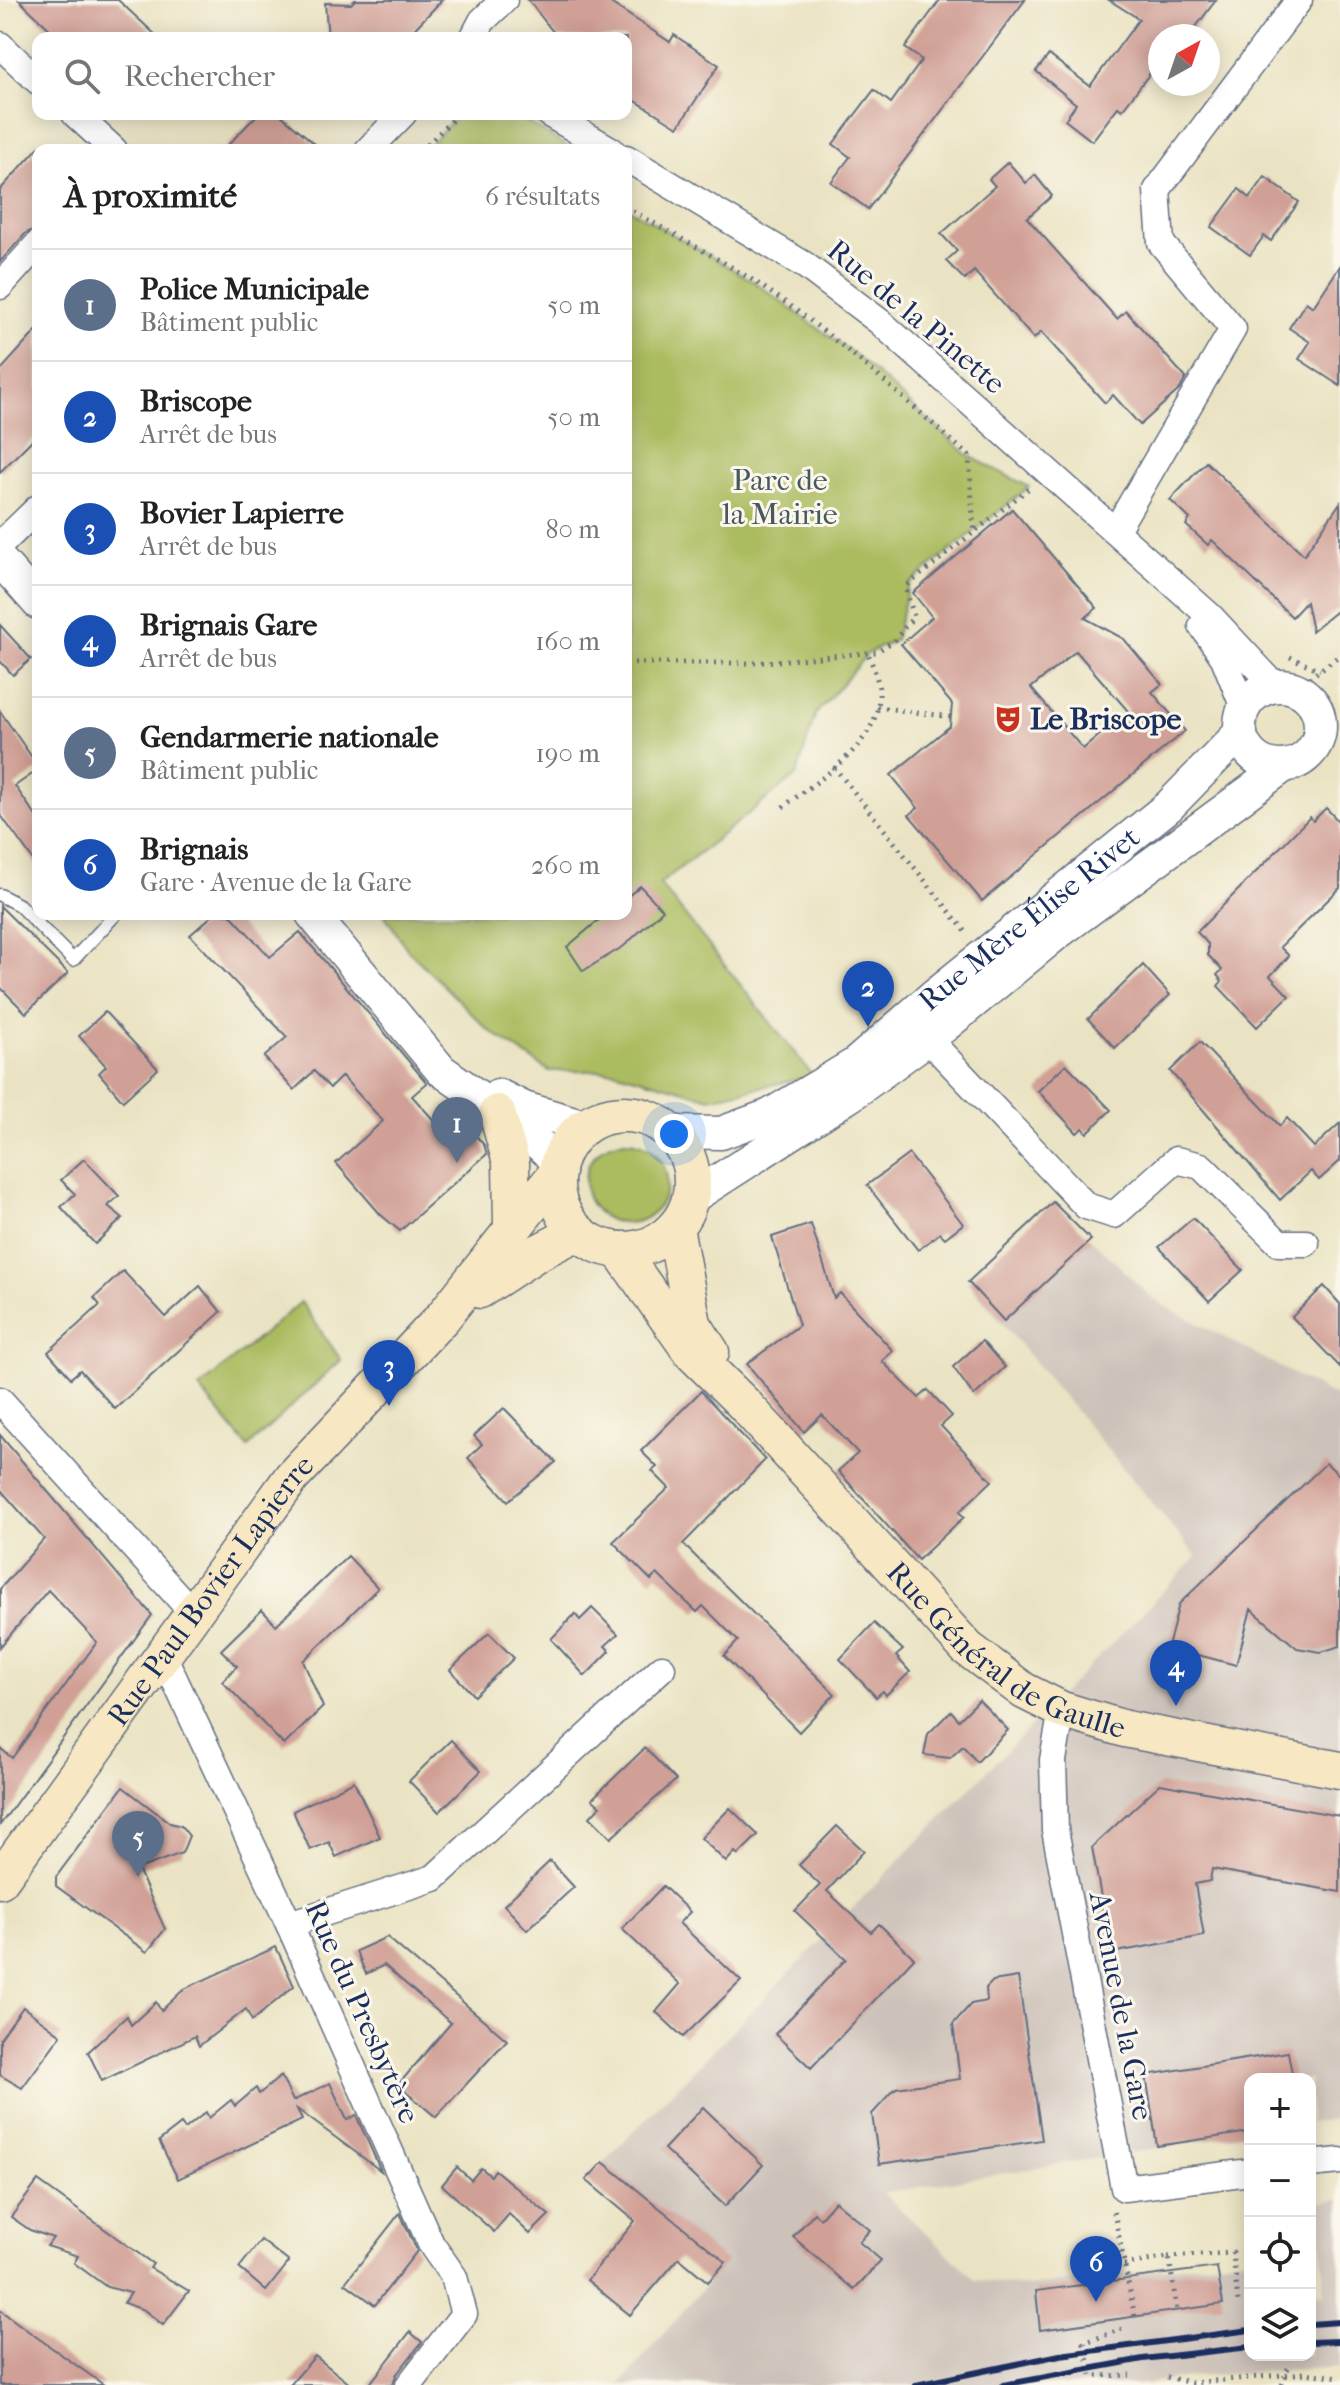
<!DOCTYPE html>
<html lang="fr">
<meta charset="utf-8">
<style>
body{margin:0;font-family:"IM FELL French Canon",serif;background:#f2f2f2;color:#222}
.controls{position:absolute;right:24px;bottom:24px;display:grid;overflow:hidden;border-radius:16px;box-shadow:0 4px 20px #0003}
.controls button{width:72px;height:72px;display:grid;place-items:center;padding:0;border:0;border-bottom:2px solid #e0e0e0;background:#fff;color:#222;font:40px sans-serif}
.compass{position:absolute;left:1148px;top:24px;width:72px;height:72px;border-radius:50%;background:#fff;box-shadow:0 4px 20px #0003;rotate:40deg}
.you{position:absolute;left:674px;top:1134px;width:28px;height:28px;margin:-20px;border:6px solid #fff;border-radius:50%;background:#1a73e8;box-shadow:0 0 0 12px #1a73e833}
.badge{display:grid;place-items:center;width:52px;height:52px;border-radius:50%;background:#0b8043;color:#fff;font-size:26px;font-weight:700}
.pin{position:absolute;translate:-50% -66px;filter:drop-shadow(0 2px 4px #0008)}
.pin::after{content:'';position:absolute;top:42px;width:28px;height:24px;background:inherit;clip-path:polygon(0 0,100% 0,50% 100%)}
.list{margin:0;padding:0;list-style:none}
h2{display:flex;justify-content:space-between;align-items:center;height:104px;margin:0;padding:0 32px;font-size:34px}
h2 small{font-size:26px;font-weight:400;color:#767676}
.list li{display:grid;grid-template-columns:52px 1fr auto;gap:24px;align-items:center;box-sizing:border-box;height:112px;padding:0 32px;border-top:2px solid #e0e0e0}
.list b{display:block;font-size:30px;white-space:nowrap}
.list p{margin:0;font-size:26px;white-space:nowrap;color:#767676}
.list em{font-size:26px;font-style:normal;color:#767676}
.icon{flex:none;width:44px;height:44px;fill:none;stroke:currentColor;stroke-width:2;stroke-linecap:round;stroke-linejoin:round}
.map{position:relative;flex:none;width:1340px;height:2385px;overflow:hidden}
.search{position:absolute;background:#fff;box-shadow:0 4px 20px #0003;left:32px;top:32px;width:600px;height:88px;display:flex;align-items:center;gap:20px;box-sizing:border-box;padding:0 28px;border-radius:16px;color:#767676;font-size:30px}
.panel{position:absolute;background:#fff;box-shadow:0 4px 20px #0003;left:32px;top:144px;width:600px;height:776px;border-radius:16px}
.map>svg:first-child{display:block}
.industrial{fill:#cdc2b9}
.green{fill:#abbb5e;stroke:#63755e;stroke-width:2}
.building{fill:#d09f95;fill-rule:evenodd}
.lines{fill:none;stroke-linecap:round;stroke-linejoin:round}
.service-casing{stroke:#636e81;stroke-width:15}
.minor-casing{stroke:#636e81;stroke-width:29}
.tertiary-casing{stroke:#636e81;stroke-width:35}
.secondary-casing{stroke:#636e81;stroke-width:39}
.path{stroke:#636e81;stroke-width:5;stroke-dasharray:2 6;stroke-linecap:butt}
.service{stroke:#fff;stroke-width:12}
.minor{stroke:#fff;stroke-width:26}
.tertiary{stroke:#fff;stroke-width:32}
.secondary{stroke:#f7e8c3;stroke-width:36}
.rail{stroke:#1b2f5e;stroke-width:6}
.labels{text-anchor:middle;dominant-baseline:central;stroke-width:6;stroke-linejoin:round;paint-order:stroke}
.street-label{font-size:30px;fill:#1b2f5e;stroke:#fbf7ec}
.park-label{font-size:30px;fill:#46595e;stroke:#fbf7ec}
.poi-label{font-size:30px;font-weight:bold;fill:#1b2f5e;stroke:#fbf7ec;text-anchor:start}
</style>
<div class="map">
<svg width="1340" height="2385" viewBox="0 0 1340 2385">
<rect width="100%" height="100%" fill="#fbf7ec"/>
<filter id="ink" filterUnits="userSpaceOnUse"><feTurbulence type="fractalNoise" baseFrequency=".0125" numOctaves="2"/><feDisplacementMap in="SourceGraphic" scale="16" xChannelSelector="R" yChannelSelector="G"/><feConvolveMatrix kernelMatrix="1 2 1 2 8 2 1 2 1" color-interpolation-filters="sRGB"/></filter>
<filter id="wash" filterUnits="userSpaceOnUse"><feTurbulence type="fractalNoise" baseFrequency=".006" numOctaves="4" result="noise"/><feDisplacementMap in="SourceGraphic" scale="32" xChannelSelector="R" yChannelSelector="G"/><feGaussianBlur stdDeviation="1.8" result="paint"/><feColorMatrix in="noise" values="0 0 0 0 0 0 0 0 0 0 0 0 0 0 0 0 0 1.4 0 .05"/><feComposite in="paint" operator="in"/></filter>
<g filter="url(#wash)">
<rect width="100%" height="100%" fill="#eae3c3"/>
<path class="industrial" d="M1053 1202 1154 1300 1340 1399V2118L1310 2123V2079H1250V2133L883 2193 976 2280 1029 2287 1250 2257V2355H1310V2291L1325 2295 1319 2203 1340 2200V2367L1189 2377 1135 2385H620L708 2282 586 2180 1197 1557 968 1282Z"/>
<g class="green">
<path d="M459 114H514L573 150H424Z"/>
<path d="M626 207 753 281 853 353 969 456 1029 487 909 584 895 640 868 653 815 715 797 775 660 884 813 1076 710 1098 614 1071H549L487 1029 407 949 384 914H626Z"/>
<circle cx="626" cy="1182" r="41"/>
<path d="M301 1302 341 1360 248 1447 199 1388Z"/>
</g>
<g id="blocks">
<g class="building">
<path d="M19 0H118L159 38H59Z"/>
<path d="M355 0H442L406 38H328L325 3 351 4Z"/>
<path d="M528 0H606L670 42 674 35 719 65 678 127 626 95V38H558Z"/>
<path d="M940 0H1025L868 209 831 182 850 157 833 144 874 90 891 103 922 60 905 48Z"/>
<path d="M1109 0H1216L1189 36H1160V60L1122 110 1118 107 1092 141 1065 120 1076 104 1036 71 1049 55 1090 86 1139 19Z"/>
<path d="M258 114H280L322 150H223Z"/>
<path d="M38 148V228L26 233 0 262V190Z"/>
<path d="M1008 162 1026 183 1035 175 1052 196 1027 218 1117 319 1126 311 1186 378 1180 389 1140 425 1113 395 1105 403 1041 332 1034 339 974 271 965 280 946 261 957 251 941 234 995 186 989 179Z"/>
<path d="M1265 177 1299 202 1271 241 1264 236 1250 255 1211 227 1239 189 1250 198Z"/>
<path d="M1340 266V386L1299 359 1310 342 1289 328 1306 302 1313 307Z"/>
<path d="M38 329V434L0 472V371Z"/>
<path d="M1206 462 1304 555 1340 503V608L1312 631 1306 602 1292 617 1212 540 1208 545 1186 525 1190 519 1170 500Z"/>
<path d="M1012 509 1097 608 1085 618 1124 639 1162 684 1152 692 1185 731 982 901 909 815 918 808 891 775 950 726 952 704 901 644 932 617 913 593ZM1076 651 1128 711 1083 749 1031 688Z"/>
<path d="M0 625 31 659 13 675 0 661Z"/>
<path d="M0 711 38 766V770L15 786 38 819V867L0 814Z"/>
<path d="M1326 808 1340 823V888L1280 947 1289 956 1270 976 1289 996 1257 1027 1218 986 1222 981 1217 975 1222 970 1208 955V944L1197 932 1310 817 1313 821Z"/>
<path d="M640 886 663 910 624 946 583 971 567 947 606 914H626V898Z"/>
<path d="M0 906 68 973 26 1013 0 987Z"/>
<path d="M214 914H230L270 957 300 932 427 1083 412 1096 449 1137 457 1129 464 1138 472 1131 484 1145 487 1154 400 1231 381 1215 336 1163 383 1121 342 1076 330 1088 314 1071 294 1090 264 1057 287 1037 190 935Z"/>
<path d="M1143 965 1170 995 1115 1048 1088 1019Z"/>
<path d="M105 1012 158 1069 123 1101 99 1073 106 1066 79 1036Z"/>
<path d="M1200 1042 1280 1126 1287 1118 1314 1147 1340 1123V1161L1319 1180 1311 1171 1280 1200 1170 1071Z"/>
<path d="M1066 1064 1111 1110 1087 1133 1083 1128 1077 1133 1038 1091Z"/>
<path d="M909 1154 963 1224 945 1238 940 1233 918 1250 867 1185Z"/>
<path d="M84 1159 119 1196 108 1206 123 1218 95 1244 61 1207 75 1194 61 1180Z"/>
<path d="M1053 1202 1091 1240 1004 1321 968 1282Z"/>
<path d="M1193 1218 1243 1270 1209 1301 1159 1247Z"/>
<path d="M811 1224 834 1298 840 1293 893 1351 882 1361 919 1398 928 1390 952 1416 941 1426 992 1481 959 1512 964 1517 918 1560 838 1471 858 1453 822 1415 804 1432 747 1364 799 1325 772 1237Z"/>
<path d="M123 1271 166 1317 200 1286 221 1312 115 1409 80 1370 71 1378 48 1352 100 1305 94 1298Z"/>
<path d="M1324 1286 1340 1304V1367L1292 1317Z"/>
<path d="M982 1341 1005 1367 974 1396 953 1367Z"/>
<path d="M701 1391 765 1460 683 1544 835 1694 799 1732 724 1656 738 1641 703 1606 697 1612 657 1574 651 1580 613 1542 669 1488 652 1471 657 1467 641 1451Z"/>
<path d="M504 1408 556 1462 508 1501 468 1458 482 1444 474 1436Z"/>
<path d="M0 1435 152 1615 0 1825V1748L12 1758 97 1642 48 1590 0 1647V1589L44 1539 0 1489Z"/>
<path d="M1326 1463 1340 1476V1646L1321 1652 1297 1648 1251 1609 1236 1665 1168 1647 1179 1604Z"/>
<path d="M348 1556 378 1588 303 1661 323 1707 284 1745 222 1681 237 1666 221 1650 262 1610 276 1625Z"/>
<path d="M592 1608 618 1634 605 1646 610 1651 585 1676 551 1639 575 1614 580 1620Z"/>
<path d="M874 1623 903 1650 896 1656 910 1672 886 1695 883 1691 876 1697 840 1659Z"/>
<path d="M489 1633 514 1658 474 1696 450 1670Z"/>
<path d="M979 1700 1008 1730 977 1762 963 1746 950 1758 924 1755 928 1734 951 1711 959 1720Z"/>
<path d="M451 1740 481 1771 439 1812 409 1781Z"/>
<path d="M645 1748 676 1780 611 1838 590 1817 600 1806 592 1799Z"/>
<path d="M354 1781 380 1837 336 1857 329 1842 310 1850 293 1811Z"/>
<path d="M1160 1784 1340 1816V1892L1212 1869 1210 1881 1195 1884 1204 1936 1111 1953 1092 1847Z"/>
<path d="M123 1787 170 1823 181 1826 189 1836 182 1853 138 1869 165 1929 147 1952 56 1886V1877Z"/>
<path d="M730 1808 758 1835 738 1855 735 1852 726 1862 701 1838Z"/>
<path d="M837 1826 864 1851 827 1891 871 1932 879 1924 914 1958 811 2068 775 2034 846 1959 795 1911 820 1885 799 1865Z"/>
<path d="M550 1861 574 1887 527 1930 504 1905Z"/>
<path d="M663 1886 690 1912 679 1923 741 1981 683 2037 656 2012 680 1984 622 1929Z"/>
<path d="M387 1937 507 2040 436 2117 398 2085 451 2023 384 1965 366 1974 356 1951Z"/>
<path d="M276 1947 294 1986 252 2021 246 2009 199 2046 195 2036 102 2081 88 2052 127 2016 131 2025 156 2002 161 2011 184 1989Z"/>
<path d="M1018 1977 1042 2140 879 2164 872 2114 896 2088 960 2079 953 2024 971 2004 987 2001 986 1988 993 1981Z"/>
<path d="M23 2007 61 2035 22 2088 0 2075V2039Z"/>
<path d="M1288 2052 1293 2079H1250V2132L1157 2146 1146 2075Z"/>
<path d="M281 2076 293 2101 330 2083 347 2120 356 2115 381 2171 297 2109 302 2120 178 2179 159 2141 181 2124 185 2129 206 2112 209 2118 231 2100 235 2106 256 2088 259 2094Z"/>
<path d="M703 2107 763 2165 725 2206 664 2149Z"/>
<path d="M603 2162 726 2262 708 2282 679 2258 630 2315 587 2280 635 2221 586 2180Z"/>
<path d="M457 2167 471 2180 481 2168 491 2176 495 2170 549 2215 530 2234 509 2214 494 2232 442 2185Z"/>
<path d="M38 2181 153 2264 150 2268 189 2291 163 2325 144 2310 124 2303 131 2293 107 2287 74 2263 78 2256 47 2246 53 2238 30 2230 11 2217Z"/>
<path d="M835 2201 870 2230 859 2242 881 2260 854 2290 793 2237 814 2213 820 2218Z"/>
<path d="M400 2213 417 2251 375 2305 345 2283Z"/>
<path d="M261 2240 289 2262 266 2291 239 2268Z"/>
<path d="M1217 2267 1223 2304 1040 2330 1036 2291Z"/>
<path d="M0 2310 31 2333 104 2385H0Z"/>
<path d="M410 2332 422 2342 396 2375 393 2385H369Z"/>
<path d="M315 2356 351 2385H290Z"/>
</g>
</g>
</g>
<g filter="url(#ink)">
<use href="#blocks" fill-opacity="0" stroke="#636e81" stroke-width="2"/>
<g class="lines">
<defs>
<path id="service" d="M0 895 19 905 73 960 116 914"/>
<g id="minor">
<path d="M473 38 482 21 504 0"/>
<path d="M0 45 38 81"/>
<path d="M75 114 114 150"/>
<path d="M549 114 611 150"/>
<path d="M368 150 403 114"/>
<path d="M626 158 806 266 880 322 1211 617 1275 686"/>
<path d="M0 286 38 244"/>
<path d="M1116 530 1233 329 1161 243 1157 190 1299 0"/>
<path d="M0 545 38 508"/>
<path d="M1202 626 1224 658 1244 708"/>
<path d="M928 1039 1086 1206 1114 1215 1176 1160 1201 1166 1279 1243H1306"/>
<path d="M0 1400 193 1613"/>
<path d="M163 1655 289 1924 431 2244 454 2277 464 2314 409 2385"/>
<path d="M1062 1710 1053 1760 1055 1830 1124 2188 1250 2172"/>
<path d="M289 1924 434 1878 662 1668"/>
<path d="M1310 2164 1340 2161"/>
</g>
<g id="tertiary">
<path d="M0 560 38 603"/>
<circle cx="1280" cy="726" r="40"/>
<path d="M312 914 441 1070 514 1122 559 1162"/>
<path d="M498 1095 524 1108 585 1126"/>
<path id="s1" d="M671 1132 721 1133 770 1115 855 1064 933 996 1169 806 1241 732"/>
<path d="M691 1198 851 1095 946 1025 1055 935 1284 766"/>
</g>
<g id="secondary">
<path d="M497 1113 511 1162 512 1225"/>
<circle cx="624" cy="1182" r="68"/>
<path d="M675 1227 693 1324 711 1352"/>
<path id="s2" d="M619 1250 692 1353 744 1404 967 1648 1024 1691 1062 1710 1125 1729 1340 1770"/>
<path d="M480 1290 537 1253 578 1232"/>
<path id="s3" d="M0 1880 292 1477 443 1317 557 1173"/>
</g>
</defs>
<use href="#service" class="service-casing"/>
<use href="#minor" class="minor-casing"/>
<use href="#tertiary" class="tertiary-casing"/>
<use href="#secondary" class="secondary-casing"/>
<g class="path">
<path d="M422 150 458 114"/>
<path d="M626 207C668 232 713 255 754 281 832 332 900 395 969 456L974 531"/>
<path d="M1290 657 1320 670"/>
<path d="M626 663H754L876 652 895 640 914 616 906 590 909 584 1028 489"/>
<path d="M1303 683 1340 655"/>
<path d="M877 707 951 717"/>
<path d="M834 767 966 932"/>
<path d="M783 807C820 778 882 744 879 690 878 678 872 664 868 653"/>
<path d="M1114 2212 1135 2317"/>
<path d="M1168 2257 1233 2253 1238 2302"/>
<path d="M1124 2265 1169 2257 1177 2311"/>
<path d="M1122 2329 1084 2343 1091 2376 1130 2375"/>
<path d="M1167 2377 1192 2383 1304 2373 1340 2377"/>
<path d="M1282 2385 1289 2365"/>
</g>
<use href="#service" class="service"/>
<use href="#minor" class="minor"/>
<use href="#tertiary" class="tertiary"/>
<use href="#secondary" class="secondary"/>
<g class="rail">
<path d="M1310 2324 1340 2322"/>
<path d="M1310 2342 1340 2341"/>
<path d="M916 2385 1060 2355 1250 2330"/>
<path d="M1003 2385 1143 2359 1250 2347"/>
</g>
</g>
</g>
<defs>
<symbol id="theatre-bare" viewBox="-9 -9 18 18"><path d="M-5-5.5Q0-4 5-5.5V0Q5 5 0 6Q-5 5-5 0ZM-3.3-2.5H-1v1.5H-3.3ZM1-2.5H3.3v1.5H1ZM-2.8 1Q0 5.5 2.8 1Z" fill="#c8321e" stroke="#fbf7ec" stroke-width="2.5" paint-order="stroke"/></symbol>
</defs>
<g fill-rule="evenodd">
<use href="#theatre-bare" x="988" y="699" width="40" height="40"/>
</g>
<g class="labels">
<g class="street-label">
<text transform="translate(916 317) rotate(40)">Rue de la Pinette</text>
<text stroke="none"><textPath href="#s1" startOffset="428">Rue Mère Élise Rivet</textPath></text>
<text stroke="none"><textPath href="#s3" startOffset="358">Rue Paul Bovier Lapierre</textPath></text>
<text stroke="none"><textPath href="#s2" startOffset="564">Rue Général de Gaulle</textPath></text>
<text transform="translate(1121 2006) rotate(79)">Avenue de la Gare</text>
<text transform="translate(362 2012) rotate(66)">Rue du Presbytère</text>
</g>
<g class="park-label">
<text x="780" y="480">Parc de<tspan x="780" dy="34">la Mairie</tspan></text>
</g>
<g class="poi-label">
<text x="1030" y="719">Le Briscope</text>
</g>
</g>
</svg>
<div class="controls">
<button>+</button>
<button>−</button>
<button><svg class="icon" aria-label="locate" viewBox="0 0 24 24"><circle cx="12" cy="12" r="6"/><path d="M12 2v4M12 18v4M2 12h4M18 12h4"/></svg></button>
<button><svg class="icon" aria-label="layers" viewBox="0 0 24 24"><path d="M12 4l9 5-9 5-9-5zM3 14l9 5 9-5"/></svg></button>
</div>
<svg class="compass" viewBox="-18 -18 36 36"><path d="M0-13l5 13h-10z" fill="#e53935"/><path d="M0 13l5-13h-10z" fill="#767676"/></svg>
<div class="you"></div>
<div class="pin badge" style="left:457px;top:1163px;background:#5c6f8a">1</div>
<div class="pin badge" style="left:868px;top:1027px;background:#1a4fb4">2</div>
<div class="pin badge" style="left:389px;top:1406px;background:#1a4fb4">3</div>
<div class="pin badge" style="left:1176px;top:1706px;background:#1a4fb4">4</div>
<div class="pin badge" style="left:138px;top:1877px;background:#5c6f8a">5</div>
<div class="pin badge" style="left:1096px;top:2302px;background:#1a4fb4">6</div>
<div class="search"><svg class="icon" aria-label="search" viewBox="0 0 24 24"><circle cx="10" cy="10" r="6"/><path d="M15 15l6 6"/></svg>Rechercher</div>
<section class="panel">
<h2>À proximité<small>6 résultats</small></h2>
<ul class="list">
<li><span class="badge" style="background:#5c6f8a">1</span><div><b>Police Municipale</b><p>Bâtiment public</p></div><em>50 m</em></li>
<li><span class="badge" style="background:#1a4fb4">2</span><div><b>Briscope</b><p>Arrêt de bus</p></div><em>50 m</em></li>
<li><span class="badge" style="background:#1a4fb4">3</span><div><b>Bovier Lapierre</b><p>Arrêt de bus</p></div><em>80 m</em></li>
<li><span class="badge" style="background:#1a4fb4">4</span><div><b>Brignais Gare</b><p>Arrêt de bus</p></div><em>160 m</em></li>
<li><span class="badge" style="background:#5c6f8a">5</span><div><b>Gendarmerie nationale</b><p>Bâtiment public</p></div><em>190 m</em></li>
<li><span class="badge" style="background:#1a4fb4">6</span><div><b>Brignais</b><p>Gare · Avenue de la Gare</p></div><em>260 m</em></li>
</ul>
</section>
</div>
